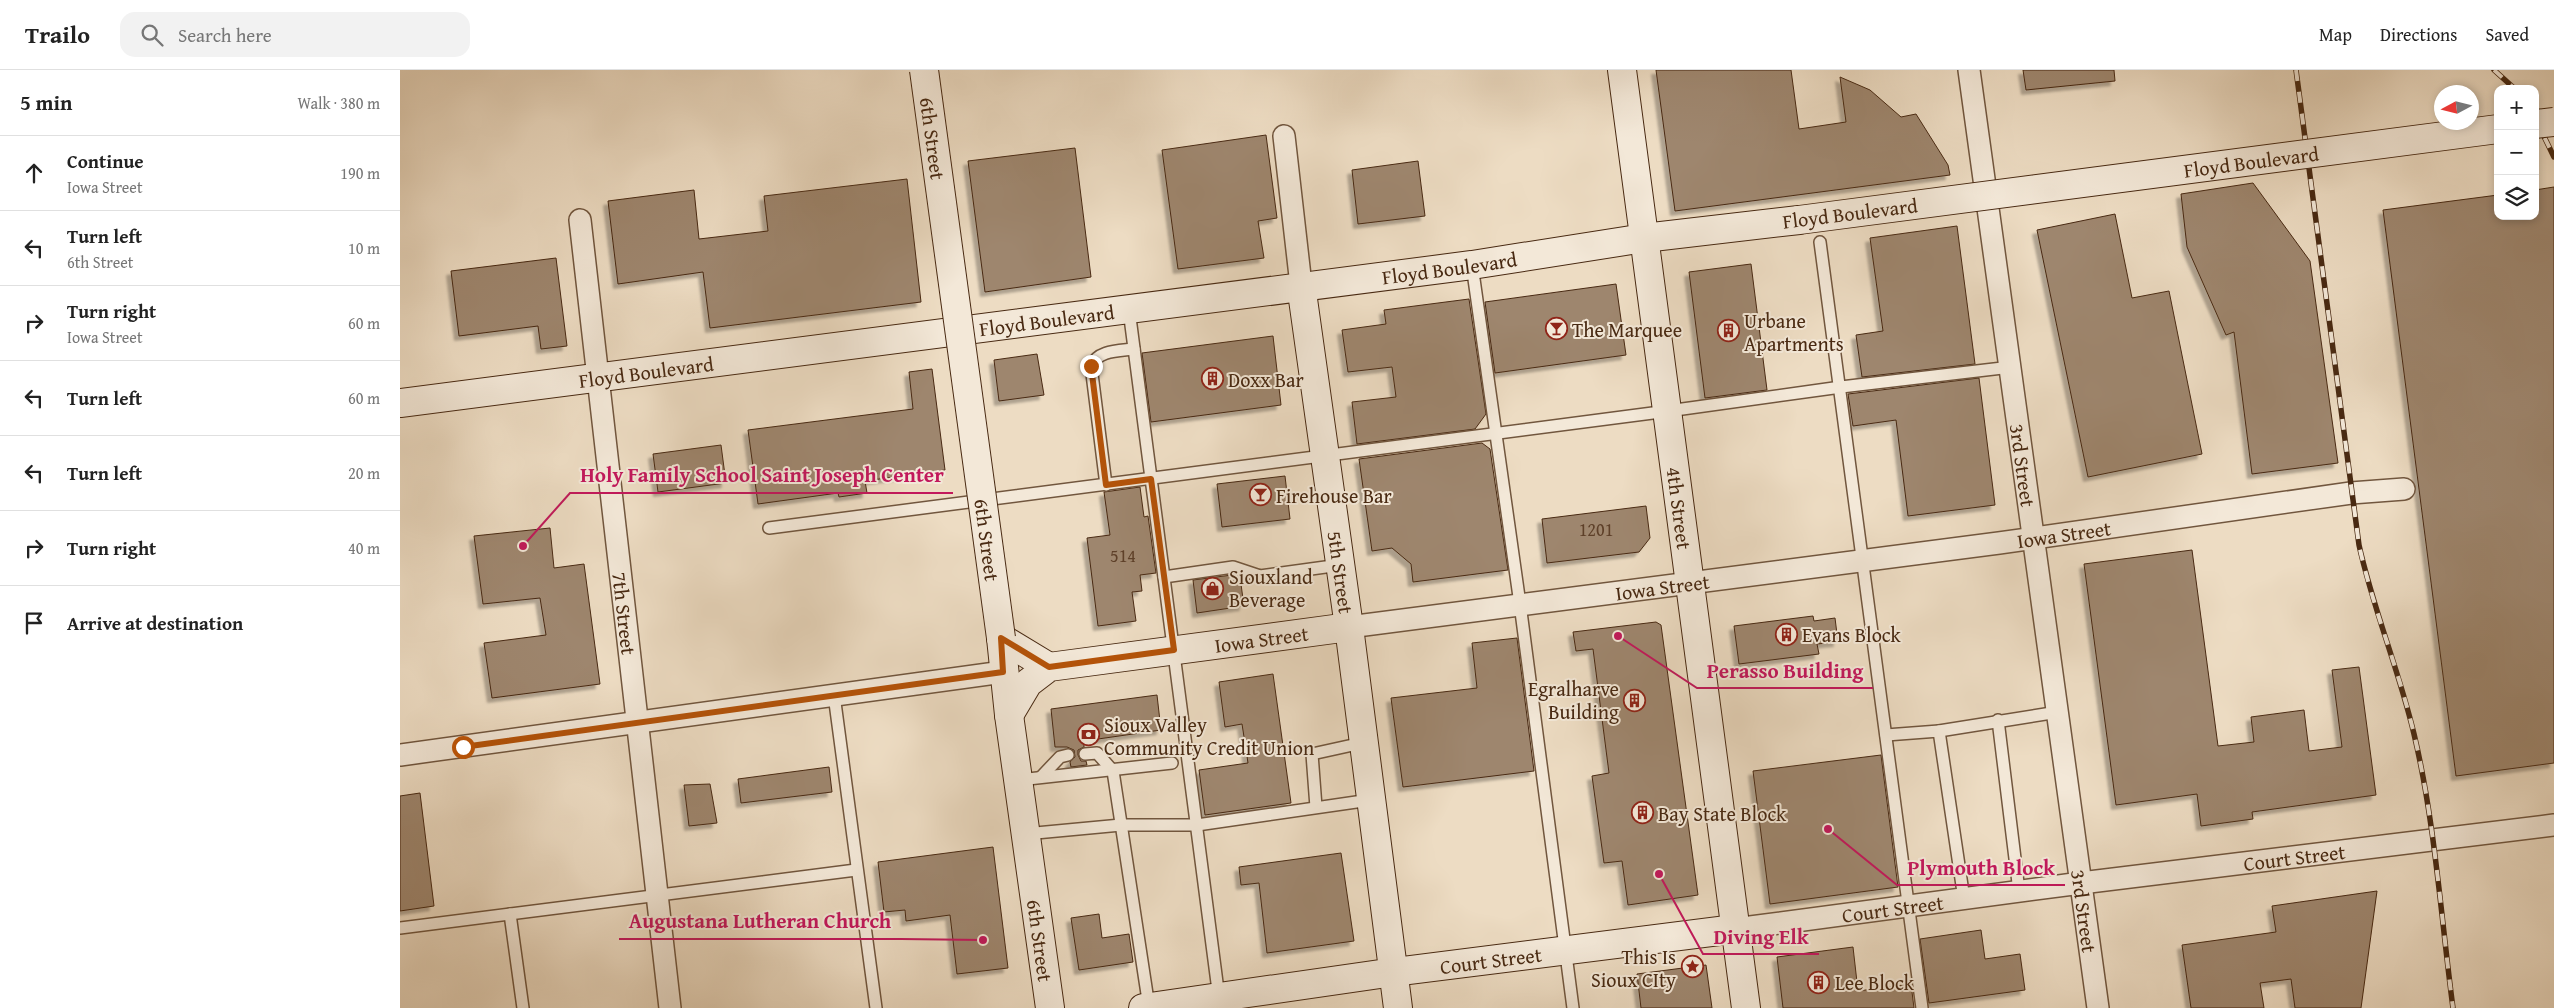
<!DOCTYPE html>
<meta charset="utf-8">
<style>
body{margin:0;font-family:"Gentium Book Plus",serif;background:#f2f2f2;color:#222}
.controls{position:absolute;right:15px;top:15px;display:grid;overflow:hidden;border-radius:10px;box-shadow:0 2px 8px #0003}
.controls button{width:45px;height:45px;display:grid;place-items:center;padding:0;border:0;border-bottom:1px solid #e0e0e0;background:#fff;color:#222;font:25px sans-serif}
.compass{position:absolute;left:2034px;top:15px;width:45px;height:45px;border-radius:50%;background:#fff;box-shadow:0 2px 8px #0003;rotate:263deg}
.stop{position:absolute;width:15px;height:15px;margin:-11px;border:4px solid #b45309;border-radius:50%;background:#fff}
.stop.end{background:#b45309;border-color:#fff;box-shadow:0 1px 5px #0008}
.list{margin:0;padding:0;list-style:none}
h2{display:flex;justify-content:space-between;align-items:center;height:65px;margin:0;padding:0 20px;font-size:21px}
h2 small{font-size:16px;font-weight:400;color:#767676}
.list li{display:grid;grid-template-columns:32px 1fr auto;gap:15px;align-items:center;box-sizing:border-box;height:75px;padding:0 20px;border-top:1px solid #e0e0e0}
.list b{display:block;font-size:19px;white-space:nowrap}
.list p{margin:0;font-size:16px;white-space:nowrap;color:#767676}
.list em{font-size:16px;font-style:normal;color:#767676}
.icon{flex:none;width:28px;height:28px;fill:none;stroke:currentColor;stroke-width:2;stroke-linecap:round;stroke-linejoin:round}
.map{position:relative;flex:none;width:2154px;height:938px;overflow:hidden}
header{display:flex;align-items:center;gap:30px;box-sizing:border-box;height:70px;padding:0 25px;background:#fff;border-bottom:1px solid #e0e0e0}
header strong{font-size:24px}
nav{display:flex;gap:28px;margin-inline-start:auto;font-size:18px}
.search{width:350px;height:45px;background:#f2f2f2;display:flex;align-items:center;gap:12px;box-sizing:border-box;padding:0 18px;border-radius:15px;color:#767676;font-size:19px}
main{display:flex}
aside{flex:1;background:#fff}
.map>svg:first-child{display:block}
.building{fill:#9e866e;stroke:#482912;filter:url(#shadow)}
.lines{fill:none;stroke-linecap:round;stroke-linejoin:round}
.lane-casing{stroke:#71563e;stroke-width:14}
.street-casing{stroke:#71563e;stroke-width:24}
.secondary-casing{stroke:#482912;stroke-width:30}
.lane{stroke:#f3e8d8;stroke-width:11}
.street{stroke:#f3e8d8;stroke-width:21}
.secondary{stroke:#f3e8d8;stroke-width:28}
.rail-casing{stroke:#482912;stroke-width:5.5}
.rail{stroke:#f3e8d8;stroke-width:4;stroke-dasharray:11;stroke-linecap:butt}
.secondary-bridge-casing{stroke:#482912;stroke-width:30;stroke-linecap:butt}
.secondary-bridge{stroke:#f3e8d8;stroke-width:28}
.route{stroke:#b45309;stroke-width:6}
.labels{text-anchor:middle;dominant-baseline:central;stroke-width:4;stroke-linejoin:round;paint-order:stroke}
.number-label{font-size:18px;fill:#5e4029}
.street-label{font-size:20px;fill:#482912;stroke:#f3e8d8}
.poi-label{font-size:20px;fill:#482912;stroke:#f3e8d8;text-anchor:start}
.leader{fill:none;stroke:#c2185b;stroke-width:2}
.callout-dot{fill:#c2185b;stroke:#f3e8d8;stroke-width:2}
.callout-label{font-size:21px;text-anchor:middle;font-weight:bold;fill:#c2185b;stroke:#f3e8d8;stroke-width:4;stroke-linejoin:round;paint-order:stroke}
</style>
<header>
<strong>Trailo</strong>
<div class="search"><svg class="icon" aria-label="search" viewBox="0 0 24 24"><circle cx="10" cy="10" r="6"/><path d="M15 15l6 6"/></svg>Search here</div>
<nav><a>Map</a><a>Directions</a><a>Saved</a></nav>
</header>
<main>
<aside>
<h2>5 min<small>Walk · 380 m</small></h2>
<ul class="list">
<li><svg class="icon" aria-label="ahead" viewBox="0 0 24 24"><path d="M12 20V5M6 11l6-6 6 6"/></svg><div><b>Continue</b><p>Iowa Street</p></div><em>190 m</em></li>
<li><svg class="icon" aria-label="left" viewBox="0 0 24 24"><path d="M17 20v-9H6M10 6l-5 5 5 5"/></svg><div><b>Turn left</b><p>6th Street</p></div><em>10 m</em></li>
<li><svg class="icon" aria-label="right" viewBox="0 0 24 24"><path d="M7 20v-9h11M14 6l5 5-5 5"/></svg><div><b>Turn right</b><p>Iowa Street</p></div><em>60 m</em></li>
<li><svg class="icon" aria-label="left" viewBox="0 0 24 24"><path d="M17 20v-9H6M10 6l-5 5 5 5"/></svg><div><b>Turn left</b></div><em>60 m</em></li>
<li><svg class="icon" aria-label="left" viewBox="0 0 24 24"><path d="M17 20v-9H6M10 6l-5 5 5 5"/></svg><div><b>Turn left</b></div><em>20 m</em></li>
<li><svg class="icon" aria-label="right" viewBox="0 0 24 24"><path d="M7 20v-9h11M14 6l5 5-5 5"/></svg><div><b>Turn right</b></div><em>40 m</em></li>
<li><svg class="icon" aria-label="arrive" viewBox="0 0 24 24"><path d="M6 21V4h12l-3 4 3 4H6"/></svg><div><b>Arrive at destination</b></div></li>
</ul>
</aside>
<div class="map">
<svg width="2154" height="938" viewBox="0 0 2154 938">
<defs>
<filter id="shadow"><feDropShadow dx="-4.5" dy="4.5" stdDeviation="1" flood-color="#0004"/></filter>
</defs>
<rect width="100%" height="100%" fill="#eddcc3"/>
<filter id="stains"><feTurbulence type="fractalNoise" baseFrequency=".004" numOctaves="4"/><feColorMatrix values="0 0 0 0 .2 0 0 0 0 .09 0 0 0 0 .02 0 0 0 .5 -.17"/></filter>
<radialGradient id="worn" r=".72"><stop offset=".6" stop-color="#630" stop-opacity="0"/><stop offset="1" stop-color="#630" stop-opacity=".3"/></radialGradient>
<g class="building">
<path d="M1256 0H1391L1399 59 1446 52 1440 7 1470 20 1501 47 1516 44 1548 95 1550 105 1275 141Z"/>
<path d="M1623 0H1714L1715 11 1626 20Z"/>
<path d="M866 65 877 148 858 151 864 188 778 199 762 80Z"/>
<path d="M675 78 691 207 585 222 568 91Z"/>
<path d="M1018 91 1025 146 958 154 952 100Z"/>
<path d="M507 109 521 232 310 258 303 202 218 214 208 131 294 120 299 169 368 161 364 126Z"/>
<path d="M1853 113 1910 191 1938 393 1852 404 1834 262 1826 265 1787 177 1781 124Z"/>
<path d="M2154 117V693L2056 706 1983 140 2098 125V146H2135V120Z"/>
<path d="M1715 144 1732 228 1769 221 1802 384 1688 407 1637 160Z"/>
<path d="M1557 156 1575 294 1462 307 1456 265 1483 261 1470 168Z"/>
<path d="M156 188 167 276 141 279 138 256 59 266 51 201Z"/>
<path d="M1351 194 1367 320 1305 328 1289 202Z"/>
<path d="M1216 214 1226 285 1095 303 1085 232Z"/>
<path d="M1069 229 1086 344 1075 359 957 374 952 332 996 327 992 297 948 302 942 260 986 254 984 240Z"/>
<path d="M873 266 881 335 751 352 742 283Z"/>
<path d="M637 284 644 325 599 331 594 290Z"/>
<path d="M532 299 545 400 465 411 467 423 439 427 438 423 358 434 348 360 513 339 509 302Z"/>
<path d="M1579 308 1595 435 1508 446 1496 350 1453 356 1448 324Z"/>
<path d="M1082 373 1090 379 1108 500 1013 512 1011 494 992 478 972 481 959 389Z"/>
<path d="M321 375 326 413 258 422 253 384Z"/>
<path d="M885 406 890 449 822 457 817 414Z"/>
<path d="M740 417 744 447 748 446 756 503 740 505 742 521 732 522 736 551 698 556 687 468 710 465 704 422Z"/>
<path d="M1246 436 1250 468 1239 482 1147 493 1142 449Z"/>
<path d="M150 458 154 498 184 494 200 614 92 628 84 573 146 565 140 528 83 534 74 466Z"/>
<path d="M1792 480 1818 676 1854 672 1851 647 1904 640 1909 681 1942 677 1932 600 1959 597 1976 725 1852 742 1853 749 1801 756 1797 724 1716 735 1684 494Z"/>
<path d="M832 505 840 507 844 536 797 543 793 510Z"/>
<path d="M1413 546 1414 551 1435 548 1438 572 1417 574 1419 584 1339 594 1334 556Z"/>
<path d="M1256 552 1261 555 1298 825 1228 835 1222 791 1204 793 1192 706 1209 703 1193 579 1176 581 1173 562Z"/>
<path d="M1117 568 1134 701 1003 717 991 628 1077 618 1072 573Z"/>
<path d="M873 604 891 733 805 745 799 700 848 693 842 654 825 657 819 612Z"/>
<path d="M757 625 761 660 684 671V677L678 680V685L681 691H686L687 695 671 697 670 692 675 687 674 680 667 677H655L651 639Z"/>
<path d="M1481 685 1498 817 1370 834 1353 701Z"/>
<path d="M429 697 432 722 341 733 338 709Z"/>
<path d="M310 714 317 753 289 756 284 715Z"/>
<path d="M20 723 34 836 0 841V726Z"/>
<path d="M593 777 608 898 557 904 550 845 506 851 505 840 484 842 478 792Z"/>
<path d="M941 783 954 871 867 883 859 813 841 815 839 797Z"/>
<path d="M1977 821 1961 938H1895L1891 909 1860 913 1864 938H1791L1782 875 1876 862 1872 836Z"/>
<path d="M699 844 702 868 729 864 733 892 679 900 671 848Z"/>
<path d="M1581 860 1585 889 1620 884 1625 920 1529 933 1520 869Z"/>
<path d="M1453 877 1458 921 1511 914 1514 938H1383L1377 887Z"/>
<path d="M1306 895 1312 938H1241L1237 904Z"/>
</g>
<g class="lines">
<defs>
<g id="lane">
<path d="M1420 172 1522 938"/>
<path d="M1072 195 1120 534 1173 938"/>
<path d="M729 240 819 928"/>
<path d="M706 415 691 296C698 280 718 281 734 279"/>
<path d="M369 458 1268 341 1441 317 1611 297"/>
<path d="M764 507 833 497 860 506 940 495"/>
<path d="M434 625 476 938"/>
<path d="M1598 650 1619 821"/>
<path d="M1539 661 1658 642"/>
<path d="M1486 665 1539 661 1564 829"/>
<path d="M685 684 697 683 713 701 749 937"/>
<path d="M641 707 660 687 668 685"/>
<path d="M619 710 772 693"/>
<path d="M916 737 912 684 962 673"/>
<path d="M625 764 721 755H797L970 730"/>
<path d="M110 844 123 938"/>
<path d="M0 858 456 800"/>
</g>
<g id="street">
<path id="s1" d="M1569 0 1698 938"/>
<path d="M884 66 901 215"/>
<path id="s2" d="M180 150 270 938"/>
<path id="s3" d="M949 557 1599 473 1951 423 2004 419"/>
<path d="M0 685 603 602"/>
<path id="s4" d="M1335 859 1681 813 2154 755"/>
</g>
<g id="secondary">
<path id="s5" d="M1222 0 1346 938"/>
<path id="s6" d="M901 215 949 557 998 938"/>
<path id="s7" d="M0 333 1072 195 1244 168 1399 150"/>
<path id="s8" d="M601 568 609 645 650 938"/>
<path d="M601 568 649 597"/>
<path id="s9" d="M609 645 628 613 649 597 949 557"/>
<path id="s10" d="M743 938 994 902 1335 859"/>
</g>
</defs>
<use href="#lane" class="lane-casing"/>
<use href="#street" class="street-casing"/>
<use href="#secondary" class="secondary-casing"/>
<use href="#lane" class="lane"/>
<use href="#street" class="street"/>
<use href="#secondary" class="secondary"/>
<defs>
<g id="rail">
<path d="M1896 0 1959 475C1973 539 1999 600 2014 664 2035 752 2041 848 2053 938"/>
<path d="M2094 0 2115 19"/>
<path d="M2135 39 2154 60"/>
<path d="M2135 48 2154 87"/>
</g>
</defs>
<use href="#rail" class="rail-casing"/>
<use href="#rail" class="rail"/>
<defs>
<g id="secondary-bridge">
<path id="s11" d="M524 0 601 568"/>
<path d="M2135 54 2154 52"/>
<path id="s12" d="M1399 150 2098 59"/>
</g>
</defs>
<use href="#secondary-bridge" class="secondary-bridge-casing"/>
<use href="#secondary-bridge" class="secondary-bridge"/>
</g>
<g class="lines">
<path class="route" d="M63 677 603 602 601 568 649 597 774 580 751 409 706 415 691 296"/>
</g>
<defs>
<symbol id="bar-ring" viewBox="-11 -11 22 22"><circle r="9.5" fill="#f3e8d8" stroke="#8f2418" stroke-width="1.5"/><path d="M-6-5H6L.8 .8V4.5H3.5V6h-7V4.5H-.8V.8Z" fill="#8f2418"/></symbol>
<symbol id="building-ring" viewBox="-11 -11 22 22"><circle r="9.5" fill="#f3e8d8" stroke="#8f2418" stroke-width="1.5"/><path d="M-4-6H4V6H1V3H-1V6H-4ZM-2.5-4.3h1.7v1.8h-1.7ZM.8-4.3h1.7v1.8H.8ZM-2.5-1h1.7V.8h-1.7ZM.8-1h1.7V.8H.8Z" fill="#8f2418"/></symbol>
<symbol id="shop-ring" viewBox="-11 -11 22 22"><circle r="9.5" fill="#f3e8d8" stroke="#8f2418" stroke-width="1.5"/><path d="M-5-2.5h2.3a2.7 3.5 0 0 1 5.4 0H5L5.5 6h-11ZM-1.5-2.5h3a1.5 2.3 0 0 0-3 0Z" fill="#8f2418"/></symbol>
<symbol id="bank-ring" viewBox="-11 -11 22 22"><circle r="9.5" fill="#f3e8d8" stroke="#8f2418" stroke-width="1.5"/><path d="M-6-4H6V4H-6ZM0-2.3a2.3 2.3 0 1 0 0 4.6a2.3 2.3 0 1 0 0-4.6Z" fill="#8f2418"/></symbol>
<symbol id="sight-ring" viewBox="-11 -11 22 22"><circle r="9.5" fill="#f3e8d8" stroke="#8f2418" stroke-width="1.5"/><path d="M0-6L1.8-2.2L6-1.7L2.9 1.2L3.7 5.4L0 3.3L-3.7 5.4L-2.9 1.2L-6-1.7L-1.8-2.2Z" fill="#8f2418"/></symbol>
</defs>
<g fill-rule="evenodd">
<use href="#bar-ring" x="1144" y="246" width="25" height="25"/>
<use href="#building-ring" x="1316" y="248" width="25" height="25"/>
<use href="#building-ring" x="800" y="296" width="25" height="25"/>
<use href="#bar-ring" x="848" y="412" width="25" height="25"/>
<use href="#shop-ring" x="800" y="506" width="25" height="25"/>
<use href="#building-ring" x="1374" y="552" width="25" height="25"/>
<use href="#building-ring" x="1222" y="618" width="25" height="25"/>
<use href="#bank-ring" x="676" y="652" width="25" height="25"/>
<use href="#building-ring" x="1230" y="730" width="25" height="25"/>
<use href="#sight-ring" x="1280" y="884" width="25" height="25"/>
<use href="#building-ring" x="1406" y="900" width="25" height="25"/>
</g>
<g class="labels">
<g class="number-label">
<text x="1196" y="459">1201</text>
<text x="723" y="485">514</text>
</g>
<g class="street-label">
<text stroke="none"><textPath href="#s11" startOffset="69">6th Street</textPath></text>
<text stroke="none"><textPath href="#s12" startOffset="456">Floyd Boulevard</textPath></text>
<text transform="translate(1450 143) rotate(-7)">Floyd Boulevard</text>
<text stroke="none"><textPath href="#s7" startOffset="1058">Floyd Boulevard</textPath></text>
<text stroke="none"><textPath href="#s7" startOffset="652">Floyd Boulevard</textPath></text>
<text stroke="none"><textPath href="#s7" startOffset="248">Floyd Boulevard</textPath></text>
<text stroke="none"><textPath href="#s1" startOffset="399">3rd Street</textPath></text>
<text stroke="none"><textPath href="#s5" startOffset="442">4th Street</textPath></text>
<text stroke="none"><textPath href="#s3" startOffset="721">Iowa Street</textPath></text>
<text stroke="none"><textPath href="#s11" startOffset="474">6th Street</textPath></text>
<text stroke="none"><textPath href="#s6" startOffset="290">5th Street</textPath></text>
<text stroke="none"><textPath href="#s3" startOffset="316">Iowa Street</textPath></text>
<text stroke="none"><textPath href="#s2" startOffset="396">7th Street</textPath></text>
<text stroke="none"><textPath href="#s9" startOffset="278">Iowa Street</textPath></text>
<text stroke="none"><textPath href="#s4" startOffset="564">Court Street</textPath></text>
<text stroke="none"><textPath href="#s4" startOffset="159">Court Street</textPath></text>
<text stroke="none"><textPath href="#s1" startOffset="849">3rd Street</textPath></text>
<text stroke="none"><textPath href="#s8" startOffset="305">6th Street</textPath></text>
<text stroke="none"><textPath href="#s10" startOffset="351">Court Street</textPath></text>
</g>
<g class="poi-label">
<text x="1344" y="250">Urbane<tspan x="1344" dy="23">Apartments</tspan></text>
<text x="1172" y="259">The Marquee</text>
<text x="828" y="309">Doxx Bar</text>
<text x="876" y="425">Firehouse Bar</text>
<text x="829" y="506">Siouxland<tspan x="829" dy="23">Beverage</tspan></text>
<text x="1402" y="564">Evans Block</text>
<text x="1219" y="618" text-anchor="end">Egralharve<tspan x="1219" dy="23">Building</tspan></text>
<text x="704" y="654">Sioux Valley<tspan x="704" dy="23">Community Credit Union</tspan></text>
<text x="1258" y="743">Bay State Block</text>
<text x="1276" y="886" text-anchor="end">This Is<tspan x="1276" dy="23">Sioux CIty</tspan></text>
<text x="1435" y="912">Lee Block</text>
</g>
</g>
<path class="leader" d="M123 476L170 423H553M1218 566L1297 618H1473M1428 759L1497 815H1665M583 870L501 869H219M1259 804L1303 884H1419"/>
<g class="callout-dot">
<circle cx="123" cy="476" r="5"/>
<circle cx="1218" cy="566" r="5"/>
<circle cx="1428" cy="759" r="5"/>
<circle cx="583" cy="870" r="5"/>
<circle cx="1259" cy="804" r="5"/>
</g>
<g class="callout-label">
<text x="362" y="412">Holy Family School Saint Joseph Center</text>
<text x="1385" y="608">Perasso Building</text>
<text x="1581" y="805">Plymouth Block</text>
<text x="360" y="858">Augustana Lutheran Church</text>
<text x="1361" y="874">Diving Elk</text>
</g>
<rect width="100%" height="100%" filter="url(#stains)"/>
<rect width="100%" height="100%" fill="url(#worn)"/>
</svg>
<div class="controls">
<button>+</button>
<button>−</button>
<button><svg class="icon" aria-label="layers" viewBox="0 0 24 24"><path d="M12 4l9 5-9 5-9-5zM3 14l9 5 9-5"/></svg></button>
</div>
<svg class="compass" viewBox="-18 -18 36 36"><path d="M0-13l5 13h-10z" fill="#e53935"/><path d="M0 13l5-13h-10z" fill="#767676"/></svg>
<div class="stop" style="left:63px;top:677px"></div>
<div class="stop end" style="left:691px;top:296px"></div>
</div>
</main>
